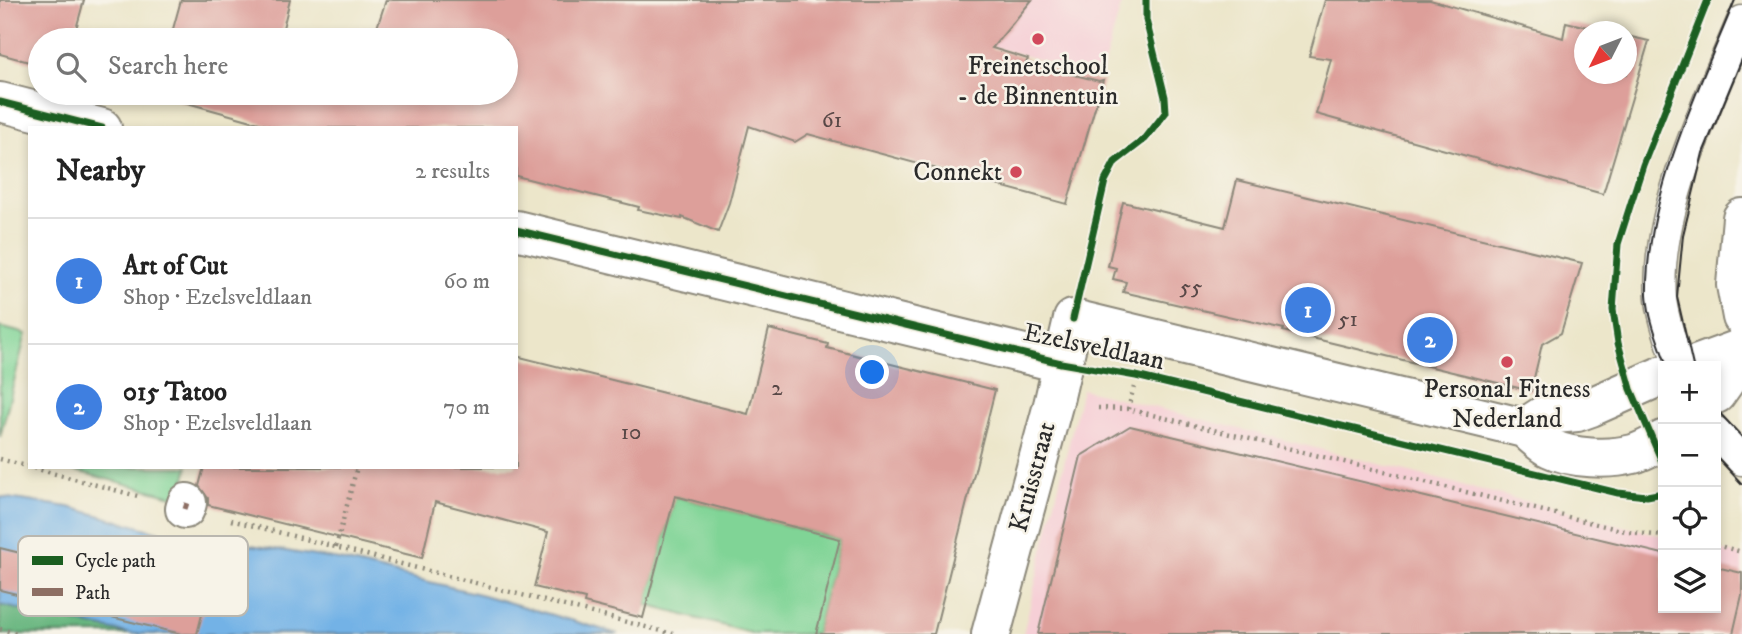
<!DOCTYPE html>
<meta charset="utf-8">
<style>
body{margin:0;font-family:"IM FELL DW Pica",serif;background:#f6f6f6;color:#222}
.controls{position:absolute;right:21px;bottom:21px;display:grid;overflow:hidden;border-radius:0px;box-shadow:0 4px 10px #0003}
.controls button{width:63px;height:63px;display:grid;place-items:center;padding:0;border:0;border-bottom:2px solid #e0e0e0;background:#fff;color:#222;font:35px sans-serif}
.compass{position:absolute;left:1574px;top:21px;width:63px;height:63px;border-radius:50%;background:#fff;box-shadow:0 4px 10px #0003;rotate:228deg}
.you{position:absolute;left:873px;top:373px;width:24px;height:24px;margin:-18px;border:5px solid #fff;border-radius:50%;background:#1a73e8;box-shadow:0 0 0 10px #1a73e833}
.badge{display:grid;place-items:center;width:46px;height:46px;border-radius:50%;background:#db2777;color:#fff;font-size:23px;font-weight:700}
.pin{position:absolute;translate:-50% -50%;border:4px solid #fff;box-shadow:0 2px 7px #0006}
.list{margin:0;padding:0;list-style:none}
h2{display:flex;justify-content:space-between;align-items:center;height:91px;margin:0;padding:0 28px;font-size:30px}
h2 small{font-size:23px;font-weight:400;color:#767676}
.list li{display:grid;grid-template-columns:46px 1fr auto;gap:21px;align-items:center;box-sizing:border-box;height:126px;padding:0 28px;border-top:2px solid #e0e0e0}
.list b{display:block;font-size:26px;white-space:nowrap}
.list p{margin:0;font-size:23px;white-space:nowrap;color:#767676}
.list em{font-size:23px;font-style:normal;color:#767676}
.icon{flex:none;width:38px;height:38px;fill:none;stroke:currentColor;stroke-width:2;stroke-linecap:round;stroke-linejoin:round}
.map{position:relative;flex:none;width:1742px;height:634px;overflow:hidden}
.search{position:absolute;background:#fff;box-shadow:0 4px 10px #0003;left:28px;top:28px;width:490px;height:77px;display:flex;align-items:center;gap:18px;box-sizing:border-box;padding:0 24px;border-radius:38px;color:#767676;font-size:26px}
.panel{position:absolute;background:#fff;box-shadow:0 4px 10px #0003;left:28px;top:126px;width:490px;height:343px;border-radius:0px}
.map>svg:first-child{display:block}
.built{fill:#f6cfd6}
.green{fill:#80d496;stroke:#568060;stroke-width:2}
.forest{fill:#68b67f;stroke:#4a7055;stroke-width:2}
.water{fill:#73b2e6;stroke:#4f6e88;stroke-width:2}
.building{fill:#dd9f9a}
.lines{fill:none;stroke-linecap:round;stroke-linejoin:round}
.lane-casing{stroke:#8c887a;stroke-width:33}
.street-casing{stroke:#8c887a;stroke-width:42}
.secondary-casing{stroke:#8c887a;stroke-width:42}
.path{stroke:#8c887a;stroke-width:4.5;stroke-dasharray:2 5;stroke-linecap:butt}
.lane{stroke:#fff;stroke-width:30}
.street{stroke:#fff;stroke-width:38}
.secondary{stroke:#fff;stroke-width:38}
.tram{stroke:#2b2b2b;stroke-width:2}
.quiet{stroke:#8d6e63;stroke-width:5;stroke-dasharray:10 5;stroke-linecap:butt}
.cycleway-casing{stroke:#f7f3e8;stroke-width:11}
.cycleway{stroke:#1b5e20;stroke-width:7}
.poi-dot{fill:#d1495b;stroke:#f7f3e8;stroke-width:2.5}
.labels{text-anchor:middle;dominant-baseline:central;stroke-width:5;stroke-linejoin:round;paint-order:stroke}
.number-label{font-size:23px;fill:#584847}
.poi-label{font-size:26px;fill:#2b2b2b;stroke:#f7f3e8}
.street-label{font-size:26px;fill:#2b2b2b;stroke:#f7f3e8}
.key{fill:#f7f3e8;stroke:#bab7af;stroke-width:2}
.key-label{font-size:19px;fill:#2b2b2b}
</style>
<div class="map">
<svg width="1742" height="634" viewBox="0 0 1742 634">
<rect width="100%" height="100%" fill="#f7f3e8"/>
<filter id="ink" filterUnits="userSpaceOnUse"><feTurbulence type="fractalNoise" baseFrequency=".0143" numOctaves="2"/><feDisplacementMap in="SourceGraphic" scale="14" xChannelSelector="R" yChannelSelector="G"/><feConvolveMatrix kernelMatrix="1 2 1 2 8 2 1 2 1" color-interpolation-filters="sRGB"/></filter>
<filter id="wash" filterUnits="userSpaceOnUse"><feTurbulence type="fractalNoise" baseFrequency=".00686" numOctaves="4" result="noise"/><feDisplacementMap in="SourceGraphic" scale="28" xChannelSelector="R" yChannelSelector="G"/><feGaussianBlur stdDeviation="1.57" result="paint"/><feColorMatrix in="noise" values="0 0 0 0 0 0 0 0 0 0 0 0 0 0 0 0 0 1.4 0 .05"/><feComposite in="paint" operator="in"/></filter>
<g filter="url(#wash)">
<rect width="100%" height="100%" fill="#ece6ca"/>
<g class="built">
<path d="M828 0H1123L1100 77Z"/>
<path d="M1082 389 1663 536V608H1716V549L1742 556V634H1023Z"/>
</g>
<g class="green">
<path d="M0 327 26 334 0 437Z"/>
<path d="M72 467H188L180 498 72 470Z"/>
<path d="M675 496 840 539 816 634H755L646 605Z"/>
</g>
<path class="forest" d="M0 605 131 634H0Z"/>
<path class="water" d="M0 497 69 507 176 537 233 542 339 560 483 595 618 634H131L0 605Z"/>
<g id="blocks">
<g class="building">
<path d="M0 0H84L73 40H40V65L0 54Z"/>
<path d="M181 0H290L280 40H170Z"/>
<path d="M386 0H1032L992 48 1028 59 1026 63 1099 81 1103 80 1067 204 808 134 795 142 749 126 729 203 718 232 682 217V219L638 210 639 207 516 176V128H277L155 94 332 93 356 99 358 93H506V40H373Z"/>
<path d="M1325 0H1430L1563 38 1566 22 1609 32H1585V74H1627V36L1649 41 1603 194 1316 114 1331 59 1309 56Z"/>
<path d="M1237 180 1582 263 1561 333 1542 344 1531 391 1283 331 1284 329 1123 292 1126 282 1113 279 1116 268 1108 266 1123 202 1225 227Z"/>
<path d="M769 329 828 344 827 348 995 390 934 634H816L840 539 675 496 643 618 584 603 585 599 534 587 548 532 435 502 422 558 208 505V498L199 486 204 467H516V356L748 414Z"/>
<path d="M1130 426 1663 554V608H1716V567L1742 573V595L1733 634H1038L1081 456Z"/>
<path d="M0 548 206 599 197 634H181L0 590Z"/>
</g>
</g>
</g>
<g filter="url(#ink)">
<use href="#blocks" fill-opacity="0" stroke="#8c887a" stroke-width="2"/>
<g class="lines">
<defs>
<g id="lane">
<path d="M1679 366C1673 345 1663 321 1661 299 1654 211 1709 101 1742 21"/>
<path d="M1716 432 1742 460"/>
</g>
<g id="street">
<path d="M0 102 102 128"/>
<path d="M516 230 1061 363"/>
<path d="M1693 366 1742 348"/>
<path d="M1716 394 1742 357"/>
<path d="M1524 428 1544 415 1577 412 1591 407 1663 375"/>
<path d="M185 509 187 503"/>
<path d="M991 634 1053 405 1073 319 1524 428C1532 434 1541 444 1550 448 1572 459 1609 460 1633 454 1644 451 1653 445 1663 440"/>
</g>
<path id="secondary" d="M1742 218 1736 285 1742 317"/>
</defs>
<use href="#lane" class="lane-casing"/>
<use href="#street" class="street-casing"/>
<use href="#secondary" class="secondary-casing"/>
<g class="path">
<path d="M1098 408 1128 409 1629 532 1663 536"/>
<path d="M1128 409 1135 383"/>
<path d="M0 459 141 497"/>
<path d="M231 520 673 634"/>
<path d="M1716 545 1742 552"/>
<path d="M336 547 357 467"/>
<path d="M0 629 20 634"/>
</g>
<use href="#lane" class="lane"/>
<use href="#street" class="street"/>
<use href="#secondary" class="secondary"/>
<g class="tram">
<path d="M1667 366C1659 344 1648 318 1647 294 1645 198 1699 88 1735 0"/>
<path d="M1693 366 1677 297 1683 235 1703 153 1742 59"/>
<path d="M1716 409 1742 437"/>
<path d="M1716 456 1742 484"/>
</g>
<path class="quiet" d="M185 509 187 503"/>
<defs>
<g id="cycleway">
<path d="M0 102 102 128"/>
<path d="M516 230 1061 363 1136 376 1618 493 1647 496 1663 493"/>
<path d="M1073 319 1105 181 1115 162 1145 139 1166 112 1165 97 1146 20V0"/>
<path d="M1663 464 1631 389 1618 343 1613 310 1618 244 1643 165 1708 0"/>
</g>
</defs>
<use href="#cycleway" class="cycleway-casing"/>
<use href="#cycleway" class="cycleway"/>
</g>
</g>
<g class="poi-dot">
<circle cx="1038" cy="39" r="7"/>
<circle cx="1016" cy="172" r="7"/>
<circle cx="1507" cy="362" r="7"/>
</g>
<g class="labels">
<g class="number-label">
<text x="832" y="120">61</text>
<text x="1191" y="287">55</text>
<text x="1348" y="319">51</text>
<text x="777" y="388">2</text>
<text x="631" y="432">10</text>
</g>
<g class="poi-label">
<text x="1038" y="66">Freinetschool<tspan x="1038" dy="30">- de Binnentuin</tspan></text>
<text x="1002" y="172" text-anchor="end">Connekt</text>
<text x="1507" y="389">Personal Fitness<tspan x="1507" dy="30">Nederland</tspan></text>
</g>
<g class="street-label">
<text transform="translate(1094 347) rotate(12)">Ezelsveldlaan</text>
<text transform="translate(1033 477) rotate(-75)">Kruisstraat</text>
</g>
</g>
<rect x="18" y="536" width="230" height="80" rx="10" class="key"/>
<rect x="32" y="556" width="31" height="9" fill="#1b5e20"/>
<rect x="32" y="588" width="31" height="8" fill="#8d6e63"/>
<g class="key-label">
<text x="75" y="567">Cycle path</text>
<text x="75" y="599">Path</text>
</g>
</svg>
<div class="controls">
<button>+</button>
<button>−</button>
<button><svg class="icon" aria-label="locate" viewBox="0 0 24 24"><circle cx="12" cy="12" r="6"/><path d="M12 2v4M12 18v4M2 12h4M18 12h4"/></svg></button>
<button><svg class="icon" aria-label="layers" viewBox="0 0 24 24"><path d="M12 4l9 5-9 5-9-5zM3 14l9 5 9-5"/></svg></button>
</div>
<svg class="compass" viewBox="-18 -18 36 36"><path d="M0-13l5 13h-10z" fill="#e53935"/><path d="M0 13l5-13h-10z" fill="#767676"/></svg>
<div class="you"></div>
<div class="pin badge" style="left:1308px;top:310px;background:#3f7fe0">1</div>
<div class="pin badge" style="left:1430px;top:340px;background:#3f7fe0">2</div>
<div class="search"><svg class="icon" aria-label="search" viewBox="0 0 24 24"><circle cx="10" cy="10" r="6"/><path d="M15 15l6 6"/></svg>Search here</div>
<section class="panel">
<h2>Nearby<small>2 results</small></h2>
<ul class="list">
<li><span class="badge" style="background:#3f7fe0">1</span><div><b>Art of Cut</b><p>Shop · Ezelsveldlaan</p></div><em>60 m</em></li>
<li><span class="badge" style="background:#3f7fe0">2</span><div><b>015 Tatoo</b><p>Shop · Ezelsveldlaan</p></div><em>70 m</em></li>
</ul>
</section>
</div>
